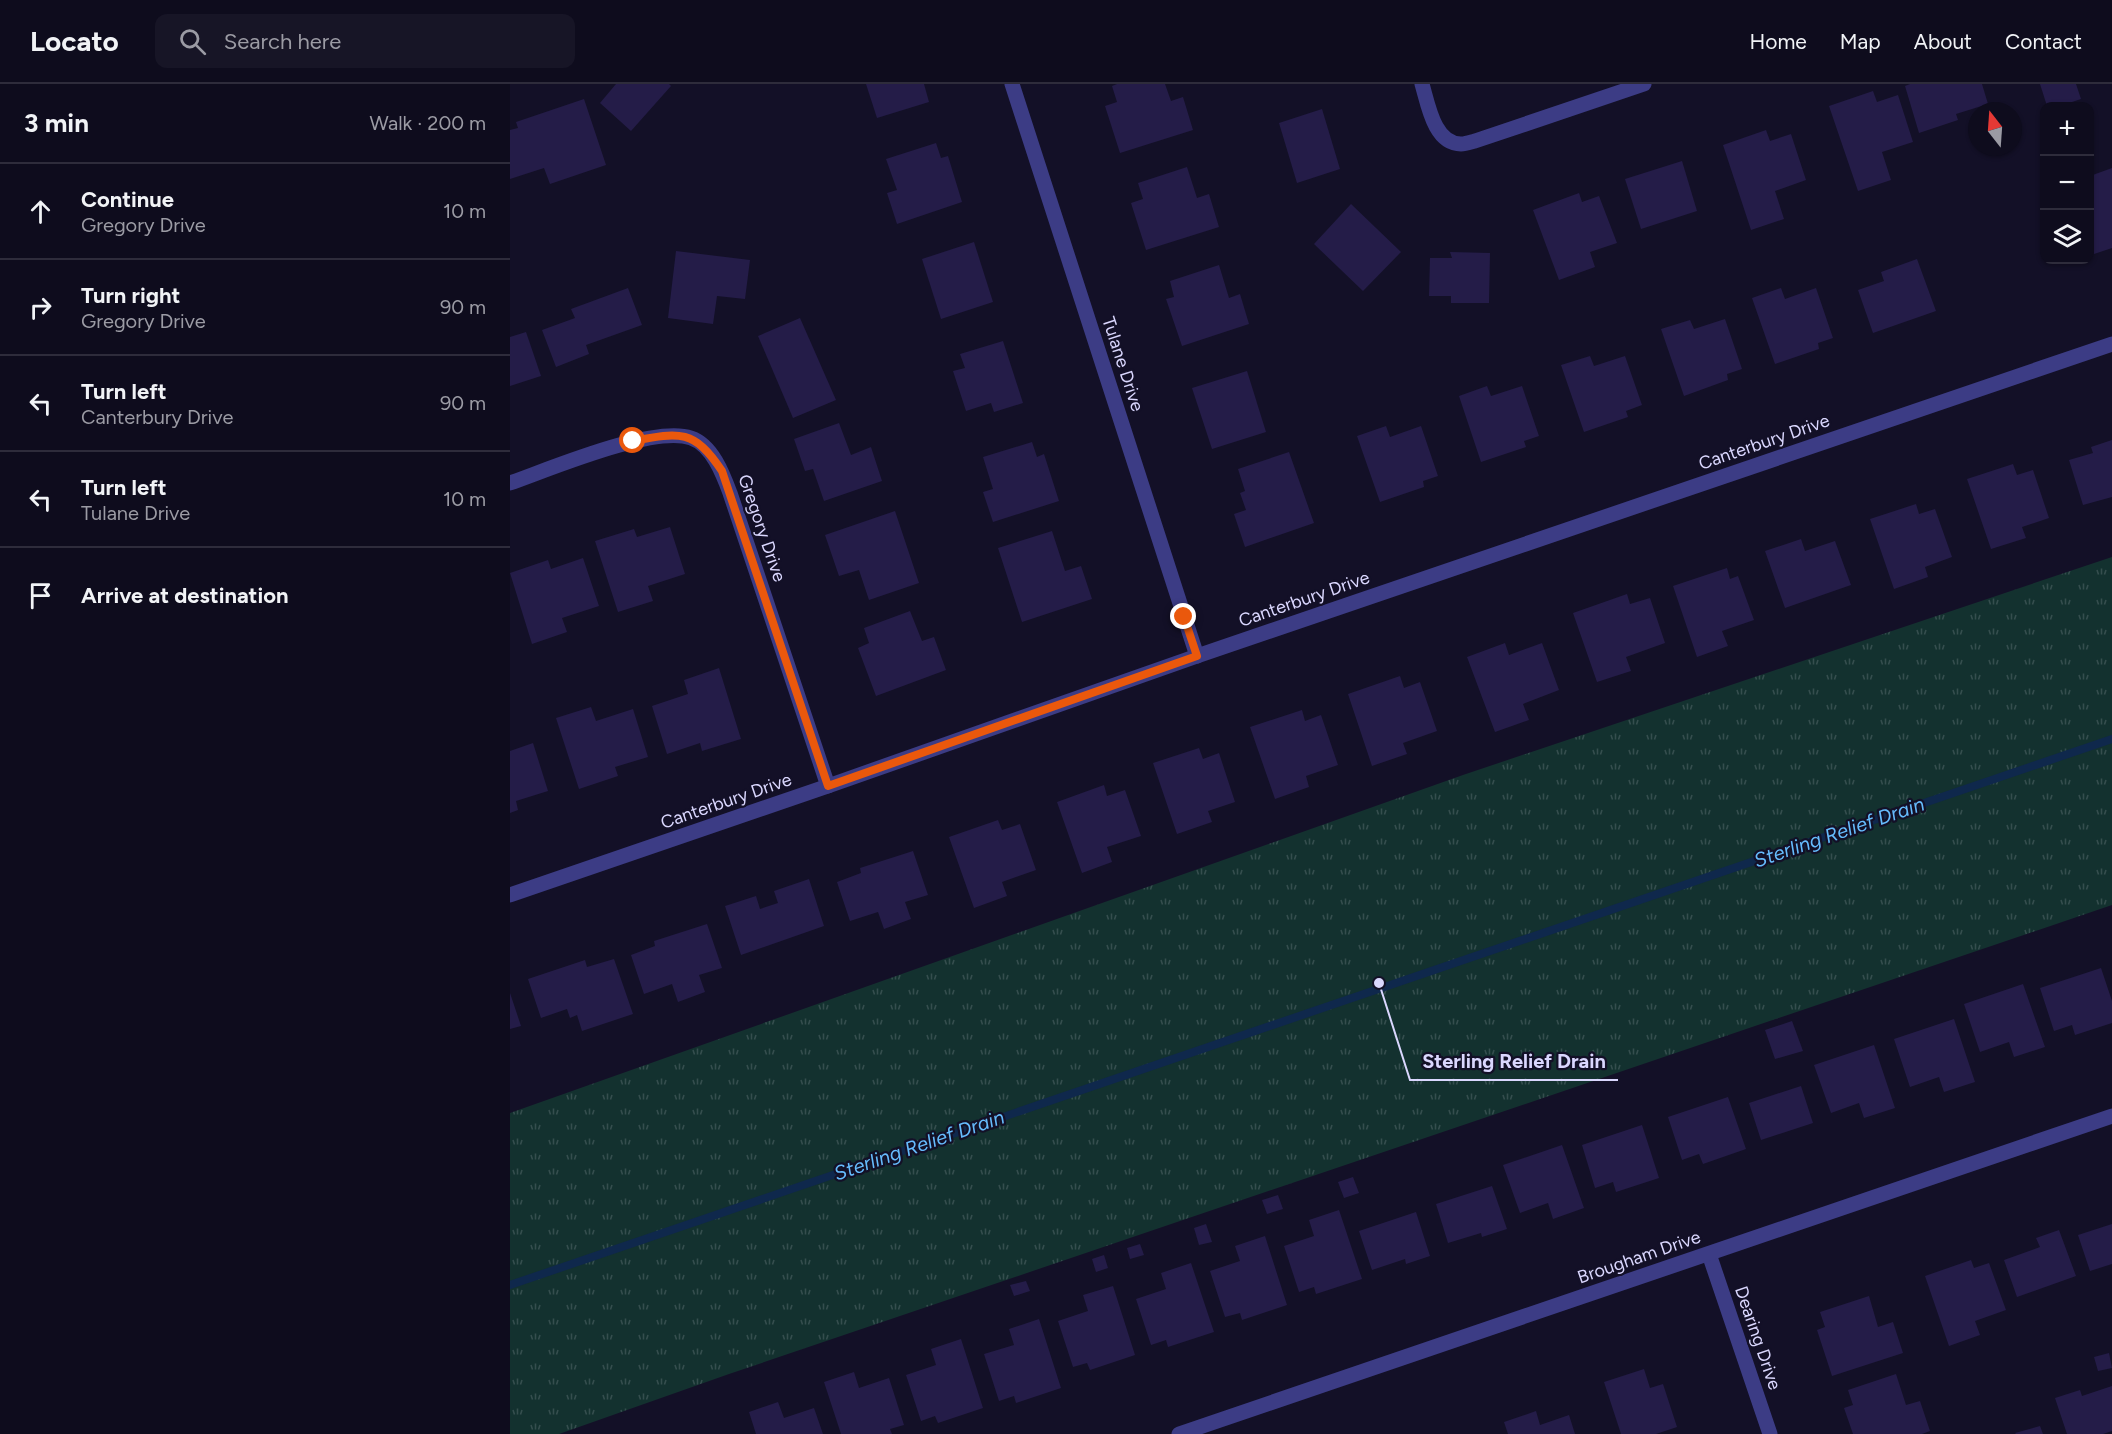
<!DOCTYPE html>
<meta charset="utf-8">
<style>
body{margin:0;font-family:Figtree,sans-serif;background:#171526;color:#f1f3f6}
.controls{position:absolute;right:18px;top:18px;display:grid;overflow:hidden;border-radius:12px;box-shadow:0 2px 4px #0004}
.controls button{width:54px;height:54px;display:grid;place-items:center;padding:0;border:0;border-bottom:2px solid #2e2c3b;background:#0e0c1d;color:#f1f3f6;font:30px sans-serif}
.compass{position:absolute;left:1458px;top:18px;width:54px;height:54px;border-radius:50%;background:#0e0c1d;box-shadow:0 2px 4px #0004;rotate:343deg}
.stop{position:absolute;width:18px;height:18px;margin:-14px;border:4px solid #ea580c;border-radius:50%;background:#fff}
.stop.end{background:#ea580c;border-color:#fff;box-shadow:0 2px 6px #0008}
.list{margin:0;padding:0;list-style:none}
h2{display:flex;justify-content:space-between;align-items:center;height:78px;margin:0;padding:0 24px;font-size:26px}
h2 small{font-size:20px;font-weight:400;color:#9b9ba4}
.list li{display:grid;grid-template-columns:39px 1fr auto;gap:18px;align-items:center;box-sizing:border-box;height:96px;padding:0 24px;border-top:2px solid #2e2c3b}
.list b{display:block;font-size:22px;white-space:nowrap}
.list p{margin:0;font-size:20px;white-space:nowrap;color:#9b9ba4}
.list em{font-size:20px;font-style:normal;color:#9b9ba4}
.icon{flex:none;width:33px;height:33px;fill:none;stroke:currentColor;stroke-width:2;stroke-linecap:round;stroke-linejoin:round}
.map{position:relative;flex:none;width:1602px;height:1350px;overflow:hidden}
header{display:flex;align-items:center;gap:36px;box-sizing:border-box;height:84px;padding:0 30px;background:#0e0c1d;border-bottom:2px solid #2e2c3b}
header strong{font-size:28px}
nav{display:flex;gap:33px;margin-inline-start:auto;font-size:21px}
.search{width:420px;height:54px;background:#171526;display:flex;align-items:center;gap:15px;box-sizing:border-box;padding:0 21px;border-radius:12px;color:#9b9ba4;font-size:22px}
main{display:flex}
aside{flex:1;background:#0e0c1d}
.map>svg:first-child{display:block}
.grass{fill:url(#grass-tufts)}
.lines{fill:none;stroke-linecap:round;stroke-linejoin:round}
.stream{stroke:#0f284c;stroke-width:8}
.building{fill:#241c48}
.street{stroke:#3c3c85;stroke-width:15}
.route{stroke:#ea580c;stroke-width:8}
.labels{text-anchor:middle;dominant-baseline:central;stroke-width:4.5;stroke-linejoin:round;paint-order:stroke}
.street-label{font-size:18px;fill:#dad7fe;stroke:#131027}
.water-label{font-size:20px;font-style:italic;fill:#66bcfd;stroke:#131027}
.leader{fill:none;stroke:#dad7fe;stroke-width:2}
.callout-dot{fill:#dad7fe;stroke:#131027;stroke-width:2}
.callout-label{font-size:20px;text-anchor:middle;font-weight:bold;fill:#dad7fe;stroke:#131027;stroke-width:4.5;stroke-linejoin:round;paint-order:stroke}
</style>
<header>
<strong>Locato</strong>
<div class="search"><svg class="icon" aria-label="search" viewBox="0 0 24 24"><circle cx="10" cy="10" r="6"/><path d="M15 15l6 6"/></svg>Search here</div>
<nav><a>Home</a><a>Map</a><a>About</a><a>Contact</a></nav>
</header>
<main>
<aside>
<h2>3 min<small>Walk · 200 m</small></h2>
<ul class="list">
<li><svg class="icon" aria-label="ahead" viewBox="0 0 24 24"><path d="M12 20V5M6 11l6-6 6 6"/></svg><div><b>Continue</b><p>Gregory Drive</p></div><em>10 m</em></li>
<li><svg class="icon" aria-label="right" viewBox="0 0 24 24"><path d="M7 20v-9h11M14 6l5 5-5 5"/></svg><div><b>Turn right</b><p>Gregory Drive</p></div><em>90 m</em></li>
<li><svg class="icon" aria-label="left" viewBox="0 0 24 24"><path d="M17 20v-9H6M10 6l-5 5 5 5"/></svg><div><b>Turn left</b><p>Canterbury Drive</p></div><em>90 m</em></li>
<li><svg class="icon" aria-label="left" viewBox="0 0 24 24"><path d="M17 20v-9H6M10 6l-5 5 5 5"/></svg><div><b>Turn left</b><p>Tulane Drive</p></div><em>10 m</em></li>
<li><svg class="icon" aria-label="arrive" viewBox="0 0 24 24"><path d="M6 21V4h12l-3 4 3 4H6"/></svg><div><b>Arrive at destination</b></div></li>
</ul>
</aside>
<div class="map">
<svg width="1602" height="1350" viewBox="0 0 1602 1350">
<defs>
<pattern id="grass-tufts" width="24" height="20" patternUnits="userSpaceOnUse" patternTransform="scale(1.5)"><rect width="24" height="20" fill="#13312f"/><path d="M3 7l-1-3M5 7V3M7 7l1-3M15 17l-1-3M17 17v-4M19 17l1-3" fill="none" stroke="#354e4e"/></pattern>
</defs>
<rect width="100%" height="100%" fill="#131027"/>
<path class="grass" d="M1602 473V821L219 1290 49 1350H0V1029L953 691Z"/>
<g class="lines">
<path class="stream" d="M0 1201 1602 655"/>
</g>
<g class="building">
<path d="M106 0H159L161 2 121 47 90 19Z"/>
<path d="M356 0H414L419 18 367 34Z"/>
<path d="M607 0H655L661 17 673 13 683 46 610 69 595 22 607 18 602 2Z"/>
<path d="M1400 0H1472L1478 20 1446 30 1448 36 1409 49 1395 2Z"/>
<path d="M1530 0H1566L1571 15 1550 22H1537Z"/>
<path d="M1363 7 1367 18 1388 11 1403 58 1372 68 1381 96 1348 107 1319 22Z"/>
<path d="M74 15 96 81 40 100 34 84 0 95V46L8 44 6 38Z"/>
<path d="M812 25 830 85 787 99 769 39Z"/>
<path d="M1256 46 1260 57 1281 50 1296 96 1265 107 1274 135 1241 146 1213 61Z"/>
<path d="M426 59 431 74 438 72 452 118 387 140 377 109 387 106 376 75Z"/>
<path d="M1172 77 1187 127 1131 145 1115 95Z"/>
<path d="M677 83 687 114 699 110 709 143 636 166 621 119 633 115 628 99Z"/>
<path d="M1602 84V164L1584 170 1581 162H1580V92Z"/>
<path d="M1069 109 1072 118 1089 112 1107 159 1080 168 1085 183 1049 196 1023 126Z"/>
<path d="M841 120 891 168 853 207 804 160Z"/>
<path d="M464 158 483 218 431 235 412 175Z"/>
<path d="M166 167 240 176 235 215 207 212 203 240 158 234Z"/>
<path d="M940 168 980 169 979 219H941V212H919L920 174H942Z"/>
<path d="M1407 175 1426 227 1363 249 1348 206 1374 197 1371 188Z"/>
<path d="M709 181 719 214 730 210 739 240 672 262 656 215 664 213 660 197Z"/>
<path d="M118 204 132 241 76 261 79 270 46 283 32 246 65 234 61 225Z"/>
<path d="M1271 204 1275 215 1306 204 1323 254 1308 259 1309 265 1265 280 1242 214Z"/>
<path d="M290 234 326 316 283 334 248 252Z"/>
<path d="M1215 235 1232 285 1217 290 1218 296 1174 312 1151 245 1180 236 1184 245Z"/>
<path d="M16 248 31 292 0 302V253Z"/>
<path d="M493 257 513 319 484 328 481 319 456 327 443 287 455 284 450 270Z"/>
<path d="M1080 272 1084 282 1115 272 1132 321 1116 327 1118 333 1074 348 1051 281Z"/>
<path d="M737 287 756 348 702 365 682 304Z"/>
<path d="M977 302 981 312 1012 302 1029 352 1014 357 1016 363 971 378 949 312Z"/>
<path d="M329 339 341 371 361 363 372 397 314 417 303 385 295 387 284 355Z"/>
<path d="M876 342 880 353 911 342 928 392 913 397 914 403 870 418 847 352Z"/>
<path d="M1602 356V413L1573 421 1559 376 1583 369 1581 363Z"/>
<path d="M522 358 527 373 534 370 549 417 483 438 473 408 483 405 473 373Z"/>
<path d="M779 368 804 439 735 463 724 430 736 426 730 409 735 407 728 385Z"/>
<path d="M1503 380 1507 391 1523 386 1539 434 1512 443 1516 454 1481 465 1457 395Z"/>
<path d="M1406 420 1409 430 1425 425 1442 473 1415 483 1418 493 1384 505 1360 435Z"/>
<path d="M385 427 409 499 359 516 349 486 329 492 315 451Z"/>
<path d="M160 443 175 490 138 502 143 517 108 528 85 457 124 445 127 453Z"/>
<path d="M542 447 555 487 571 482 582 515 512 538 488 464Z"/>
<path d="M1291 455 1295 467 1325 457 1341 501 1275 524 1255 467Z"/>
<path d="M73 474 89 522 52 534 57 548 22 560 0 489 38 476 41 485Z"/>
<path d="M1217 484 1220 495 1228 492 1244 536 1212 547 1218 562 1187 573 1163 502Z"/>
<path d="M1117 510 1120 520 1140 514 1155 559 1116 573 1121 587 1087 598 1063 529Z"/>
<path d="M400 527 412 557 424 553 436 586 366 612 348 564 359 559 354 544Z"/>
<path d="M995 559 999 571 1032 559 1049 606 1013 620 1019 636 985 648 957 573Z"/>
<path d="M209 584 231 655 192 667 190 659 157 670 142 622 178 610 174 596Z"/>
<path d="M890 592 894 604 910 598 927 647 893 659 897 670 862 682 838 610Z"/>
<path d="M81 623 86 637 123 625 138 673 105 683 108 692 69 705 46 634Z"/>
<path d="M792 626 795 637 811 631 828 681 796 692 799 703 765 715 740 643Z"/>
<path d="M23 659 38 707 6 717 8 726 0 729V667Z"/>
<path d="M689 664 693 675 709 669 725 718 698 727 702 738 667 750 643 679Z"/>
<path d="M594 701 597 712 615 706 631 752 597 763 602 778 572 789 547 718Z"/>
<path d="M488 736 492 746 510 740 526 786 492 798 497 812 464 824 439 753Z"/>
<path d="M403 767 418 811 395 818 401 835 374 845 368 828 340 837 327 798 351 789 350 784Z"/>
<path d="M299 795 314 842 231 871 215 822 246 812 250 825 268 819 264 807Z"/>
<path d="M197 840 212 884 189 891 195 908 168 918 162 900 134 910 121 871 145 862 144 857Z"/>
<path d="M104 875 123 930 72 947 67 931 60 934 57 925 31 934 18 895 75 876 77 883Z"/>
<path d="M1591 884 1602 917V939L1565 951 1562 941 1544 947 1530 904Z"/>
<path d="M1513 900 1535 963 1504 973 1499 958 1470 968 1454 920Z"/>
<path d="M0 909 11 942 0 945Z"/>
<path d="M1444 935 1465 998 1434 1008 1429 993 1400 1003 1384 955Z"/>
<path d="M1282 937 1293 967 1265 975 1255 946Z"/>
<path d="M1364 961 1385 1024 1354 1034 1349 1019 1321 1029 1304 981Z"/>
<path d="M1291 1002 1303 1039 1251 1056 1239 1019Z"/>
<path d="M1218 1013 1236 1065 1193 1080 1189 1070 1172 1076 1158 1033Z"/>
<path d="M1132 1041 1149 1094 1106 1108 1103 1098 1085 1104 1072 1061Z"/>
<path d="M1052 1061 1074 1124 1043 1135 1038 1119 1010 1129 993 1081Z"/>
<path d="M843 1093 849 1109 834 1114 828 1098Z"/>
<path d="M982 1102 997 1145 972 1153 971 1149 938 1159 926 1120Z"/>
<path d="M768 1111 773 1125 757 1130 752 1116Z"/>
<path d="M829 1126 852 1195 806 1210 804 1203 789 1208 774 1162 804 1152 799 1136Z"/>
<path d="M906 1128 920 1172 896 1180 895 1175 862 1186 849 1147Z"/>
<path d="M696 1140 702 1158 689 1161 684 1144Z"/>
<path d="M1602 1140V1180L1580 1187 1568 1151Z"/>
<path d="M1549 1146 1566 1192 1507 1213 1494 1176 1530 1163 1526 1154Z"/>
<path d="M755 1152 777 1221 732 1236 730 1229 715 1233 700 1187 730 1177 725 1162Z"/>
<path d="M630 1160 634 1171 620 1175 617 1164Z"/>
<path d="M594 1171 598 1184 586 1188 582 1175Z"/>
<path d="M1461 1176 1464 1184 1479 1179 1496 1226 1465 1237 1470 1251 1439 1262 1415 1192Z"/>
<path d="M681 1179 704 1248 658 1263 656 1256 641 1261 626 1215 656 1205 651 1189Z"/>
<path d="M516 1197 520 1207 504 1212 500 1201Z"/>
<path d="M603 1202 625 1271 580 1286 577 1279 563 1283 548 1237 578 1227 573 1211Z"/>
<path d="M1359 1212 1368 1243 1383 1238 1393 1269 1322 1292 1307 1246 1315 1243 1310 1228Z"/>
<path d="M529 1235 551 1304 506 1319 504 1312 489 1317 474 1270 504 1261 499 1245Z"/>
<path d="M451 1255 473 1324 428 1339 425 1332 411 1337 396 1291 426 1281 421 1265Z"/>
<path d="M1599 1269 1602 1284 1588 1287 1584 1273Z"/>
<path d="M1134 1285 1140 1304 1153 1300 1167 1343 1146 1350H1111L1094 1298Z"/>
<path d="M344 1288 349 1304 379 1294 394 1341 380 1345 382 1350H331L314 1298Z"/>
<path d="M1386 1290 1396 1321 1410 1317 1420 1347 1412 1350H1343L1334 1324 1343 1321 1338 1306Z"/>
<path d="M1602 1302V1347L1593 1350H1557L1545 1314 1570 1306 1572 1312Z"/>
<path d="M268 1318 274 1334 304 1324 313 1350H246L239 1328Z"/>
<path d="M1026 1327 1030 1341 1059 1331 1065 1350H998L994 1338Z"/>
<path d="M1530 1342 1533 1350H1506L1505 1349Z"/>
</g>
<g class="lines">
<g class="street">
<path d="M502 0 687 572"/>
<path d="M912 0C918 20 924 60 951 60 956 60 961 58 965 57L1134 0"/>
<path d="M0 399C40 385 143 341 181 354 202 361 213 390 220 409L318 702"/>
<path d="M0 811 318 702 687 572 1602 260"/>
<path d="M1199 1170 1260 1350"/>
<path d="M669 1350 1602 1032"/>
</g>
</g>
<g class="lines">
<path class="route" d="M123 357C170 348 184 345 212 387L318 702 687 572 674 533"/>
</g>
<g class="labels">
<g class="street-label">
<text transform="translate(613 280) rotate(72)">Tulane Drive</text>
<text transform="translate(1254 358) rotate(-19)">Canterbury Drive</text>
<text transform="translate(252 444) rotate(71)">Gregory Drive</text>
<text transform="translate(794 515) rotate(-19)">Canterbury Drive</text>
<text transform="translate(216 717) rotate(-19)">Canterbury Drive</text>
<text transform="translate(1129 1173) rotate(-19)">Brougham Drive</text>
<text transform="translate(1248 1254) rotate(71)">Dearing Drive</text>
</g>
<g class="water-label">
<text transform="translate(1329 748) rotate(-19)">Sterling Relief Drain</text>
<text transform="translate(409 1061) rotate(-19)">Sterling Relief Drain</text>
</g>
</g>
<path class="leader" d="M869 899L900 996H1108"/>
<circle class="callout-dot" cx="869" cy="899" r="6"/>
<g class="callout-label">
<text x="1004" y="984">Sterling Relief Drain</text>
</g>
</svg>
<div class="controls">
<button>+</button>
<button>−</button>
<button><svg class="icon" aria-label="layers" viewBox="0 0 24 24"><path d="M12 4l9 5-9 5-9-5zM3 14l9 5 9-5"/></svg></button>
</div>
<svg class="compass" viewBox="-18 -18 36 36"><path d="M0-13l5 13h-10z" fill="#e53935"/><path d="M0 13l5-13h-10z" fill="#9b9ba4"/></svg>
<div class="stop" style="left:123px;top:357px"></div>
<div class="stop end" style="left:674px;top:533px"></div>
</div>
</main>
